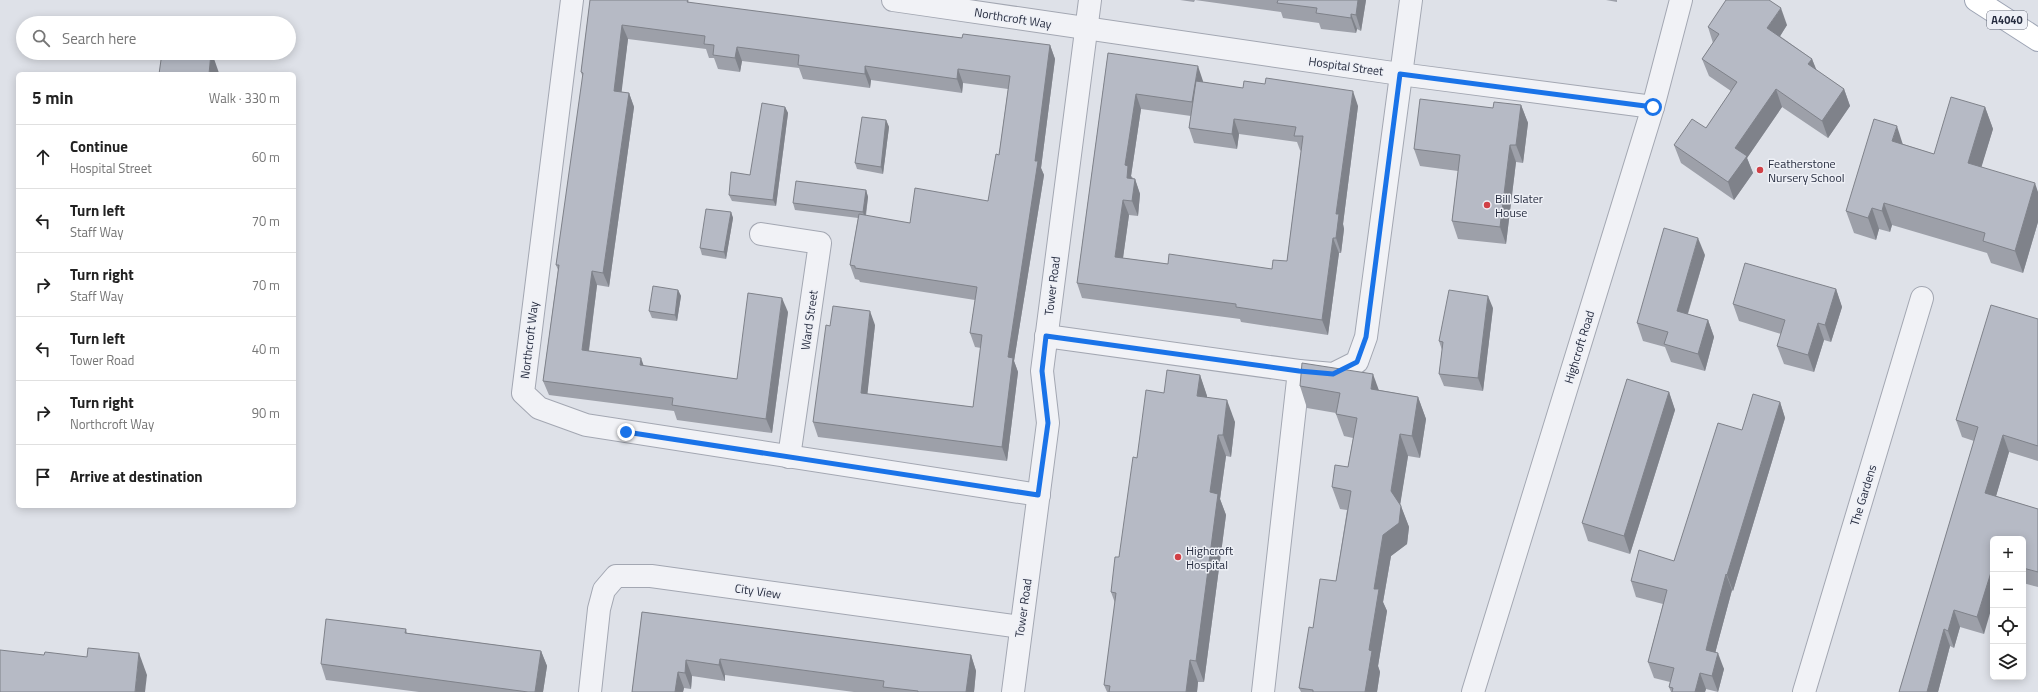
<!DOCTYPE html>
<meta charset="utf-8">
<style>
body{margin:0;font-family:"Titillium Web",sans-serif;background:#f2f2f2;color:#222}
.controls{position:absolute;right:12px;bottom:12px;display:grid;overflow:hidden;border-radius:6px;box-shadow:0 2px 10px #0003}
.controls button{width:36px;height:36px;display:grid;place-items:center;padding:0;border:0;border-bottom:1px solid #e0e0e0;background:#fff;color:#222;font:20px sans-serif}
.stop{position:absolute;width:12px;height:12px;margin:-9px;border:3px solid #1a73e8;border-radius:50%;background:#fff}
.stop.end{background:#1a73e8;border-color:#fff;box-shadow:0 1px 4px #0008}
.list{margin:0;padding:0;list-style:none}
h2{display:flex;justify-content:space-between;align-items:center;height:52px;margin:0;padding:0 16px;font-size:17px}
h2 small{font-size:13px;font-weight:400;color:#767676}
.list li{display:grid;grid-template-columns:26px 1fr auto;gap:12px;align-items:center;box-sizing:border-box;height:64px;padding:0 16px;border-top:1px solid #e0e0e0}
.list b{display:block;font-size:15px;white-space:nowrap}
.list p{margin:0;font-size:13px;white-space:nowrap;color:#767676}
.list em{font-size:13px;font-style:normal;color:#767676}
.icon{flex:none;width:22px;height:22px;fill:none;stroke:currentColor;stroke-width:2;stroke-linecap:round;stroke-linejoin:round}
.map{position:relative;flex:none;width:2038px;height:692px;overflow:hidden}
.search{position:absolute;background:#fff;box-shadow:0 2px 10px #0003;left:16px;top:16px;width:280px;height:44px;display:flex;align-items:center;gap:10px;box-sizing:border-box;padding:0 14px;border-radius:22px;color:#767676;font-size:15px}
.panel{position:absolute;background:#fff;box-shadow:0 2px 10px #0003;left:16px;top:72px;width:280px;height:436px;border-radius:6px}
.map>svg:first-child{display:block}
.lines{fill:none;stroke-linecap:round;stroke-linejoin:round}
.minor-casing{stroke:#a3a7b2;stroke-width:24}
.primary-casing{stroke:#9da4b4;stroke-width:24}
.minor{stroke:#f1f2f6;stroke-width:22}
.primary{stroke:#fff;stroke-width:22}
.wall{fill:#9da0a9;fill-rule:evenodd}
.shaded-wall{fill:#7f828a}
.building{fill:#b6bac5;stroke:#7f828a}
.route{stroke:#1a73e8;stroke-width:5}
.poi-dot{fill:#d14046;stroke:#eef0f6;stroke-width:1.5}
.labels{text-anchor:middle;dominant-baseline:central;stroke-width:3;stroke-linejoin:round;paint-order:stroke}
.shield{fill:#eef0f6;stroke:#636877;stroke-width:1}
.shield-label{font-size:11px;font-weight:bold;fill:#272d40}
.street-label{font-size:12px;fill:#272d40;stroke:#eef0f6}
.poi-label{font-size:12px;fill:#272d40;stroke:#eef0f6;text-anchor:start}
</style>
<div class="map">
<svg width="2038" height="692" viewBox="0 0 2038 692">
<rect width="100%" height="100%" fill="#dee1e8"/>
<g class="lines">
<defs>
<g id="minor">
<path d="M572 0 523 393 539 408 586 425 1039 495"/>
<path d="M893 0 1400 74 1653 107"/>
<path d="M761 234 820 243 789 457"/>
<path d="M1046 336 1299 371 1333 374 1357 362 1366 337 1411 0"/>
<path d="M590 692 599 609 604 590 616 576H651L1020 627"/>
<path d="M1013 692 1048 423 1042 371 1090 0"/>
<path d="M1263 692 1299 371"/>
<path d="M1473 692 1653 107 1681 0"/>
<path d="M1804 692 1922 298"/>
</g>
<path id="primary" d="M1976 0 2038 40"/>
</defs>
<use href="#minor" class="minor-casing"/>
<use href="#primary" class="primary-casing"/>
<use href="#minor" class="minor"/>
<use href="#primary" class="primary"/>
</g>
<g class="wall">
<path d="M590 0H688L689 3 962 38 1050 45 1055 59 1041 168 1044 175 1014 361 1018 372 1007 461 818 437 813 422 830 326 875 325 867 394 973 407 981 348 975 347 970 333 975 300 860 282 859 280 855 279 850 265 858 218 795 210 793 203 866 190 868 197 866 216 910 223 988 201 999 155 1008 89 963 83 962 93 871 80 870 88 803 79 799 68 742 61 740 72 718 69 714 58H709L706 49 628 39 621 92 629 93 634 107 609 287 597 285 589 351 644 366 737 379 788 312 772 433 677 420 674 411 549 395 543 381 558 270 556 265 583 78 581 72Z"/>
<path d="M1180 0H1366L1361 31 1357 29 1356 33 1321 29 1319 23 1283 18 1281 12 1195 0 1194 2Z"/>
<path d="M1606 0H1617V2Z"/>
<path d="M1787 25 1780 36 1812 59 1816 70 1844 89 1850 106 1828 138 1782 107 1747 158 1753 173 1734 200 1681 163 1674 145 1706 128 1731 91 1709 76 1702 59 1713 43 1708 27Z"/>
<path d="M1108 53 1203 82 1358 106 1343 224 1344 229 1341 253H1339L1328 335 1241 322 1240 319 1082 298 1077 283ZM1141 109 1191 116 1189 128 1194 143 1237 149 1239 134 1297 142 1300 150 1301 151 1287 261 1272 269 1168 264 1123 258 1129 215 1138 216 1140 194 1135 179 1133 178 1131 176Z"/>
<path d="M1521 105 1528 123 1523 163 1516 162 1506 244 1458 239 1452 221 1458 171 1420 166 1414 149 1493 108Z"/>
<path d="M785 107 788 113 776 206 732 201 729 195 750 175Z"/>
<path d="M1985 107 1993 129 1981 167 2038 192V222L2023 273 1991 263 1987 253 1892 225 1890 232 1879 229 1876 240 1854 233 1846 211 1903 144 1934 154Z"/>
<path d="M886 120 889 127 883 174 857 169 855 163Z"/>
<path d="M731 212 733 218 726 259 702 255 700 248Z"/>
<path d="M1705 255 1688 314 1708 320 1714 337 1705 371 1671 362 1665 347 1643 341 1637 323Z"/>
<path d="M1836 289 1842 307 1831 342 1824 340 1814 372 1784 364 1777 346 1781 334 1739 321 1733 304Z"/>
<path d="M678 290 681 296 677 321 652 318 649 311Z"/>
<path d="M1493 308 1483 391 1444 386 1439 374 1442 350 1439 341Z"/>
<path d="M2038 319V461L2009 452 1996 496 2038 509V587L2023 583V539H1993L1984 634 1960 627 1954 648 1950 646 1938 692H1899L1974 441 1962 437 1956 420Z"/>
<path d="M1200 375 1207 396V398L1235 422 1231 457 1226 456 1220 499 1226 515 1204 682H1198L1197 692H1107L1104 685 1115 603 1111 592 1119 557 1164 393Z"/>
<path d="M1300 386 1379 390 1418 397 1426 419 1420 458 1408 456 1400 504 1409 527 1407 544 1391 556 1383 602 1387 611 1378 666 1380 672 1377 692H1301L1299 688 1313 628 1336 581 1347 510 1340 509 1332 487 1348 467 1353 438 1344 436 1336 414V413L1307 408Z"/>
<path d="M1669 392 1675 410 1630 554 1588 541 1582 523Z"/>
<path d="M1780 402 1785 418 1733 591 1732 590 1715 653 1724 669 1718 692 1706 689 1705 692H1671L1669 687 1670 682 1654 678 1648 662 1663 604 1636 597 1631 581 1674 561 1742 430Z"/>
<path d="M642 612 971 655 976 671 974 692H854L725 675V681L692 676 691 689 684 688 683 692H632Z"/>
<path d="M406 629 407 633 541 651 547 666 543 692H419L326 680 321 664Z"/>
</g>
<g class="shaded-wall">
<path d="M1358 0H1366L1361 31 1356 15Z"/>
<path d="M1781 8 1787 25 1774 46 1767 28Z"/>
<path d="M1351 14 1357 29 1356 33 1351 18Z"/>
<path d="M622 25 628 39 620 105 614 91Z"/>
<path d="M1050 45 1055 59 1041 168 1044 175 1014 361 1018 372 1007 461 1002 447 1008 357Z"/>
<path d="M737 47 742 61 740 72 735 58Z"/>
<path d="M211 53H212L219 73V74H209Z"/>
<path d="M1812 59 1819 76 1808 64Z"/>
<path d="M865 66 871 80 870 88 865 74Z"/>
<path d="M1198 66 1203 81 1198 117 1192 102Z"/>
<path d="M958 69 963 83 962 93 957 79Z"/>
<path d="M1776 89 1782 107 1747 158 1753 173 1734 200 1728 182 1735 148Z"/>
<path d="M1844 89 1850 106 1828 138 1822 121Z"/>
<path d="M1353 91 1358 106 1343 224 1344 229 1341 253 1336 238V214Z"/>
<path d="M629 93 634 107 609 287 603 273Z"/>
<path d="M1136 94 1141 109 1131 176 1133 181 1127 178 1125 165Z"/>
<path d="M1521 105 1528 123 1523 163 1516 145Z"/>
<path d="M785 107 788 113 776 206 773 200Z"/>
<path d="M1985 107 1993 129 1976 185 1968 163Z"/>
<path d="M1234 119 1239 134 1237 149 1232 134Z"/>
<path d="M886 120 889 127 883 174 881 167Z"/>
<path d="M1897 126 1904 148 1892 141Z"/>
<path d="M1510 145 1516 162 1506 244 1500 227Z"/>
<path d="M1135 179 1140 194 1138 216 1132 201Z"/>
<path d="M2035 183 2038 192V222L2023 273 2015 251Z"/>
<path d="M866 190 868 197 865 219 863 212Z"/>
<path d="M1123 200 1129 215 1121 272 1115 257Z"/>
<path d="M1884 203 1892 225 1890 232 1882 211Z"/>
<path d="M1872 208 1879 229 1876 240 1868 218Z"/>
<path d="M731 212 733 218 726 259 724 252Z"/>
<path d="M1333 238 1339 253 1328 335 1322 320Z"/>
<path d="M1698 238 1705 255 1683 329 1677 311Z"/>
<path d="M592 271 597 285 587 364 582 350Z"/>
<path d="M1836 289 1842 307 1831 342 1825 325Z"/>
<path d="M678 290 681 296 677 321 675 315Z"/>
<path d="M1488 296 1493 308 1483 391 1478 378Z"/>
<path d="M782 298 788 312 772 433 766 419Z"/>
<path d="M870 311 875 325 866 407 861 393Z"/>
<path d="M1708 320 1714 337 1705 371 1698 354Z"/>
<path d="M1818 323 1824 340 1814 372 1808 355Z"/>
<path d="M641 358 646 372 640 365Z"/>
<path d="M1373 374 1381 396 1371 389Z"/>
<path d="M1200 375 1207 396 1204 418 1197 396Z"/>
<path d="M1669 392 1675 410 1630 554 1624 536Z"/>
<path d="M1418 397 1426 419 1420 458 1412 436Z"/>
<path d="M1227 400 1235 422 1231 457 1223 435Z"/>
<path d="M1780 402 1785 418 1733 591 1727 575Z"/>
<path d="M1400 434 1408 456 1399 512 1391 491Z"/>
<path d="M1218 435 1226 456 1220 499 1226 515 1204 682 1196 661 1210 492Z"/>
<path d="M2003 435 2009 452 1992 510 1985 493Z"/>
<path d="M1401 506 1409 527 1407 544 1391 556 1383 602 1387 611 1378 666 1380 672 1377 692H1365L1374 589 1383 535Z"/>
<path d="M1993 566V603L1984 634 1977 617Z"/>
<path d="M1726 574 1732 590 1717 646 1712 666 1706 650 1711 630Z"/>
<path d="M1954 610 1960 627 1954 648 1948 631Z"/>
<path d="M1944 629 1950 646 1938 692H1927Z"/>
<path d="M541 651 547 666 543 692H535Z"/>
<path d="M139 653 147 675 145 692H135Z"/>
<path d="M1718 653 1724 669 1718 692 1712 676Z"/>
<path d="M971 655 976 671 974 692H966Z"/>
<path d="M720 659 725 675V681L719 665Z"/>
<path d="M686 660 692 676 691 689 685 673Z"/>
<path d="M1190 660 1198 682 1197 692H1186Z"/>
<path d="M678 672 684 688 683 692H675Z"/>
<path d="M1700 673 1706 689 1705 692H1695Z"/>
</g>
<g class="building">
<path d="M590 0H688L687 2 962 38 963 34 1050 45 1035 161H1038L1008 357 1013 358 1002 447 813 422 826 325 830 326 833 306 870 311 861 393 973 407 982 335 970 333 977 287 855 268V266L850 265 859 214 910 223 915 188 988 201 996 154 999 155 1010 76 958 69 957 79 865 66V74L798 65 799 55 737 47 735 58 713 55 714 45 704 44 705 36 622 25 614 91 629 93 603 273 592 271 582 350 641 358 640 365 737 379 748 293 782 298 766 419 672 405 673 398 543 381 559 265H556L583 73 581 72Z"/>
<path d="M1278 0H1358L1356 15 1351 14V18L1316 13 1317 8 1277 3Z"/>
<path d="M1726 0H1769L1781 8 1767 28 1812 59 1808 64 1844 89 1822 121 1776 89 1735 148 1747 156 1728 182 1674 145 1692 119 1706 128 1737 82 1702 59 1719 34 1708 27Z"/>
<path d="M162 53H211L209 74H159Z"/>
<path d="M1108 53 1198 66 1192 102 1136 94 1125 165 1128 166 1127 178 1135 179 1132 201 1123 200 1115 257 1168 264 1169 254 1272 269 1273 260 1287 261 1303 136H1294L1296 127 1234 119 1232 134 1189 128 1196 81 1243 88 1244 81 1265 84 1266 78 1353 91 1336 214H1339L1336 238H1333L1322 320 1236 307V304L1077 283Z"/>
<path d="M1951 97 1985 107 1968 163 2035 183 2015 251 1983 241 1985 233 1884 203 1882 211 1872 208 1868 218 1846 211 1874 119 1897 126 1892 141 1934 154Z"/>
<path d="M1420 99 1493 108 1494 102 1521 105 1516 145H1510L1500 227 1452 221 1460 155 1414 149Z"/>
<path d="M762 103 785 107 773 200 729 195 731 172 750 175Z"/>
<path d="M862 117 886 120 881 167 855 163Z"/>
<path d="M796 181 866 190 863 212 793 203Z"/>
<path d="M706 209 731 212 724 252 700 248Z"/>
<path d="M1664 228 1698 238 1677 311 1708 320 1698 354 1664 344 1668 332 1637 323Z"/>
<path d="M1745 263 1836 289 1825 325 1818 323 1808 355 1777 346 1785 320 1733 304Z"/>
<path d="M653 286 678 290 675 315 649 311Z"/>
<path d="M1449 290 1488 296 1478 378 1439 374 1443 342 1439 341Z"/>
<path d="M1991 305 2038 319V446L2003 435 1985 493 2038 509V572L2023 568V539H1993V566L1977 617 1954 610 1948 631 1944 629 1927 692H1899L1978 427 1956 420Z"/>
<path d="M1302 363 1373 374 1371 389 1418 397 1412 436 1400 434 1391 491 1401 506 1399 523 1383 535 1374 589H1379L1369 650 1372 651 1365 692H1313V690L1299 688 1309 627 1313 628 1320 579 1336 581 1351 491 1332 487 1335 465 1348 467 1357 418 1336 414 1340 393 1300 386Z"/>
<path d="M1167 370 1200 375 1197 396 1227 400 1223 435H1218L1210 492 1218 494 1196 661 1190 660 1186 692H1109L1110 686 1104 685 1116 593 1111 592 1115 557H1119L1133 457 1137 458 1146 390 1164 393Z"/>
<path d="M1627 379 1669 392 1624 536 1582 523Z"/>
<path d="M1753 394 1780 402 1727 575 1726 574 1711 630 1706 650 1718 653 1712 676 1700 673 1695 692H1672L1673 688 1669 687 1674 668 1648 662 1667 590 1631 581 1639 550 1674 561 1718 423 1742 430Z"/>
<path d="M642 612 971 655 966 692H918V691L883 687 884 681 720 659 719 665 686 660 685 673 678 672 675 692H632Z"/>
<path d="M326 619 406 629 405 633 541 651 535 692H528L321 664Z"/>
<path d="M88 648 139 653 135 692H0V650L44 655 45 652 87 657Z"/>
</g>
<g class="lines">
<path class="route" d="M626 432 1038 495 1048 423 1042 371 1046 336 1299 371 1333 374 1357 362 1366 337 1400 74 1653 107"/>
</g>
<g class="poi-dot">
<circle cx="1760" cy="170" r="4"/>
<circle cx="1487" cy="205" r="4"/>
<circle cx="1178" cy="557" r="4"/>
</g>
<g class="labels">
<rect class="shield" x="1987" y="11" width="40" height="18" rx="3"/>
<g class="shield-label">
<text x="2007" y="20">A4040</text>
</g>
<g class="street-label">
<text transform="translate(1013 18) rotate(9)">Northcroft Way</text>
<text transform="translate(1346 66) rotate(8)">Hospital Street</text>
<text transform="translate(1052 286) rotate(-83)">Tower Road</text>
<text transform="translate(809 320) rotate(-82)">Ward Street</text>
<text transform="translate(529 340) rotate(-83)">Northcroft Way</text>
<text transform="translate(1579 347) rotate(-73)">Highcroft Road</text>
<text transform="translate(1863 495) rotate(-73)">The Gardens</text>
<text transform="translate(758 591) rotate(8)">City View</text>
<text transform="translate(1023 608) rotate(-82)">Tower Road</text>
</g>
<g class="poi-label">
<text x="1768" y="163">Featherstone<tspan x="1768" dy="14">Nursery School</tspan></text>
<text x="1495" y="198">Bill Slater<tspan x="1495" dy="14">House</tspan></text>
<text x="1186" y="550">Highcroft<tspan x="1186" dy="14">Hospital</tspan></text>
</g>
</g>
</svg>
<div class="controls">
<button>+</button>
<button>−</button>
<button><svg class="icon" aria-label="locate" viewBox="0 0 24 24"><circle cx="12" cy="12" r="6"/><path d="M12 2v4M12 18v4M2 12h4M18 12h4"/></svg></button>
<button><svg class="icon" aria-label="layers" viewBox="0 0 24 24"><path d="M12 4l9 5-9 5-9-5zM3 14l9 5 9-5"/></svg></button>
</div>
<div class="stop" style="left:1653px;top:107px"></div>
<div class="stop end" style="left:626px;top:432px"></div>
<div class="search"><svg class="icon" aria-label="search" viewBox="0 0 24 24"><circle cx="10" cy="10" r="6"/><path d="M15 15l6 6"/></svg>Search here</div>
<section class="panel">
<h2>5 min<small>Walk · 330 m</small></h2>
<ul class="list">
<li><svg class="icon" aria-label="ahead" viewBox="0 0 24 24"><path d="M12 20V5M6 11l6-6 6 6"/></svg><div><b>Continue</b><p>Hospital Street</p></div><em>60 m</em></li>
<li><svg class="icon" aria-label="left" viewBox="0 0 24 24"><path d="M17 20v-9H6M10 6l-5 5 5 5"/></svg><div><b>Turn left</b><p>Staff Way</p></div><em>70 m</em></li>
<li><svg class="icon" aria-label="right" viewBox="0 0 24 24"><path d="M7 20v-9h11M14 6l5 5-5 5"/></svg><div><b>Turn right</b><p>Staff Way</p></div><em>70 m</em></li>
<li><svg class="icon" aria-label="left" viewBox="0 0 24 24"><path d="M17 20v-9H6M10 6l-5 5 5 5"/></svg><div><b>Turn left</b><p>Tower Road</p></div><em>40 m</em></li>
<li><svg class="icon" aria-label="right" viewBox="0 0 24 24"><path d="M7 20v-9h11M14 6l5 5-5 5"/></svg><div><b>Turn right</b><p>Northcroft Way</p></div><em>90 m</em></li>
<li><svg class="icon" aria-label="arrive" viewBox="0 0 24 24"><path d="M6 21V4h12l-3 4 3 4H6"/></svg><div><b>Arrive at destination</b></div></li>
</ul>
</section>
</div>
